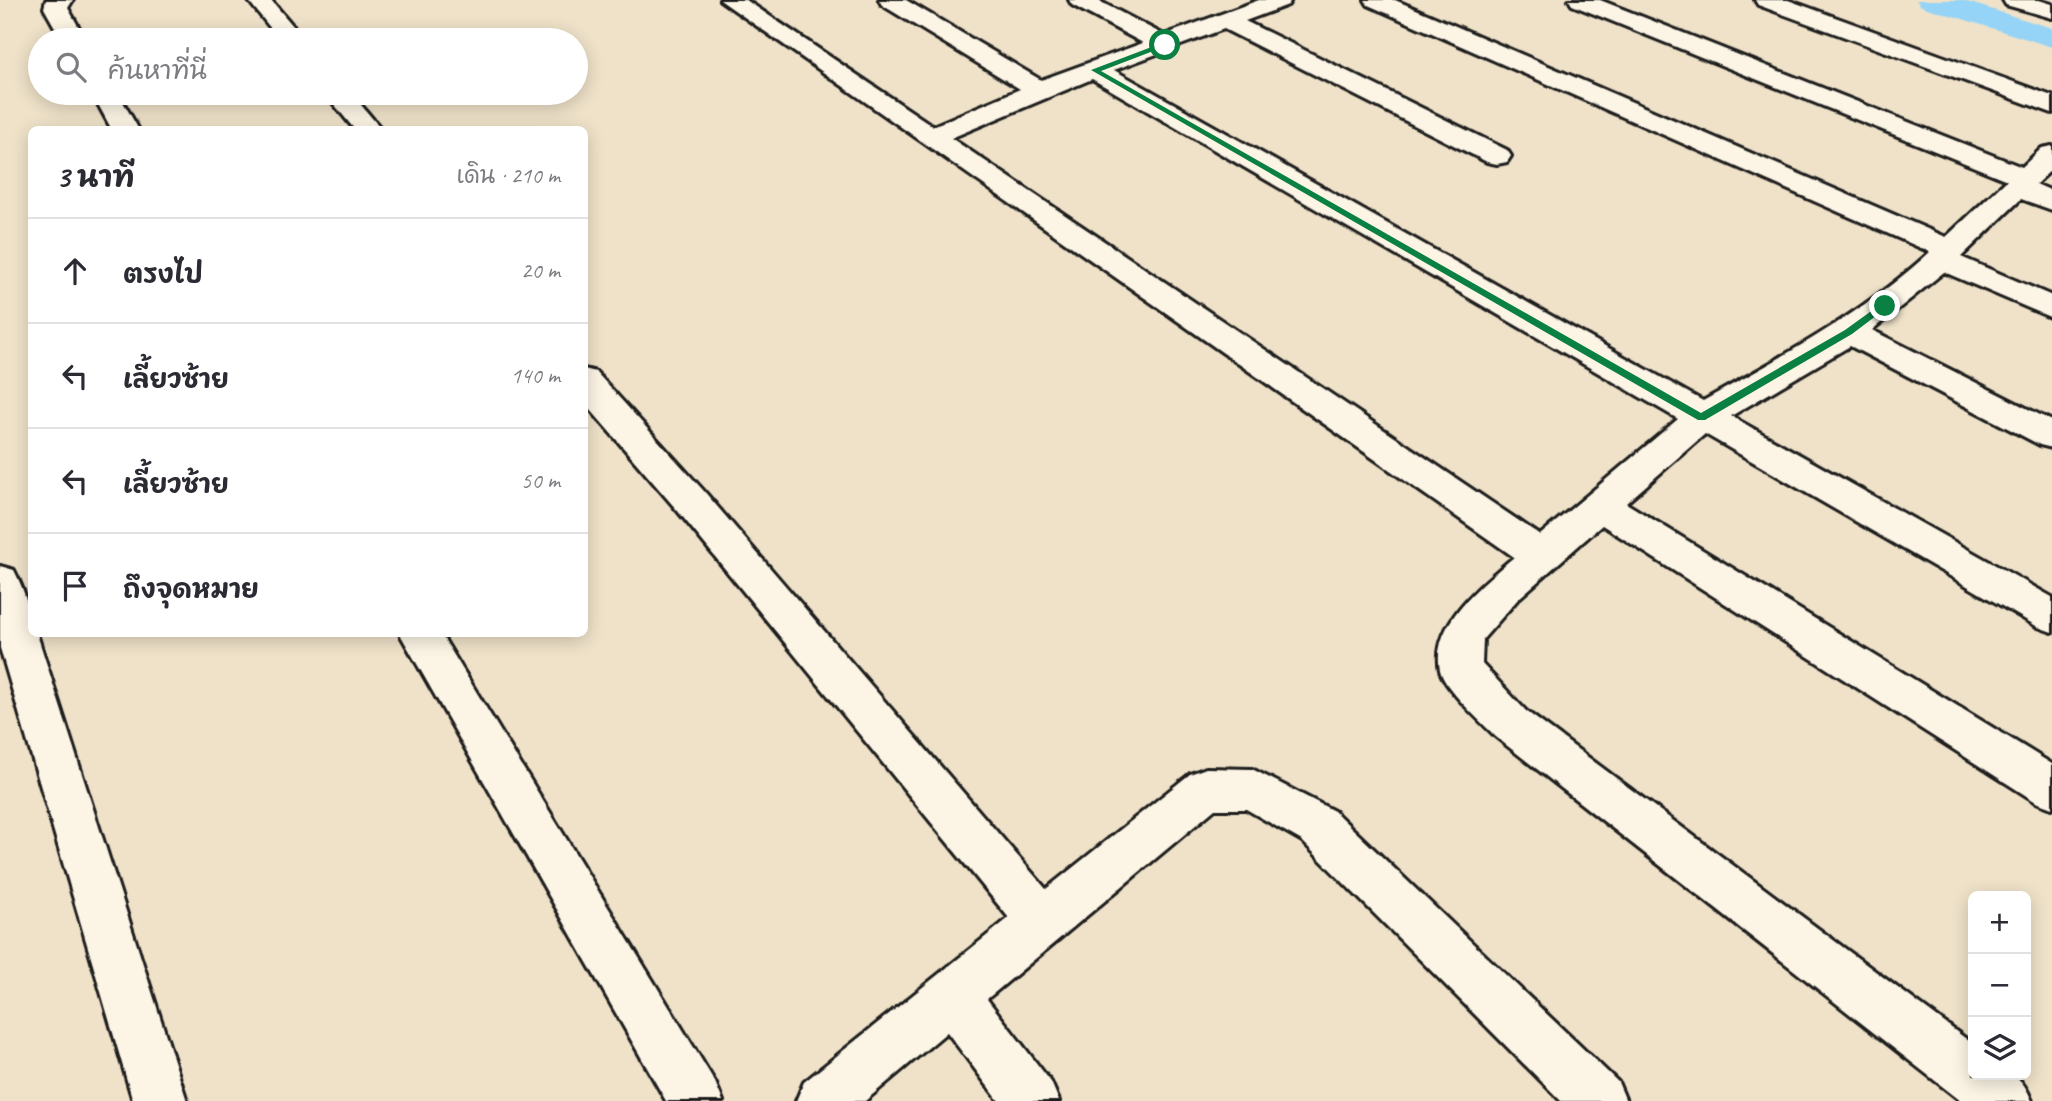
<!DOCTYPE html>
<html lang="th">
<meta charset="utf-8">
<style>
body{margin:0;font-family:Caveat,"Playpen Sans Thai",sans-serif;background:#f2f2f3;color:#2b2b33}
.controls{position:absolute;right:21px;bottom:21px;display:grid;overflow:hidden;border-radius:10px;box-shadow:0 4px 18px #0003}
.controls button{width:63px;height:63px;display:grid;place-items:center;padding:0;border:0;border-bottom:2px solid #e1e1e2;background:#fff;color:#2b2b33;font:35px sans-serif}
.stop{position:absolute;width:21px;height:21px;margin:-16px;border:5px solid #0b8043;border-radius:50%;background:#fff}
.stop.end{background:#0b8043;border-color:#fff;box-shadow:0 2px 7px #0008}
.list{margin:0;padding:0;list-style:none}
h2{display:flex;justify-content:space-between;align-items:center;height:91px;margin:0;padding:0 28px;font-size:30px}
h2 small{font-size:23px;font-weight:400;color:#7c7c81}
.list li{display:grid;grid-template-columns:46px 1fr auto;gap:21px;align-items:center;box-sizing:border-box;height:105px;padding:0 28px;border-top:2px solid #e1e1e2}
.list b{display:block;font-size:26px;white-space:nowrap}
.list em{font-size:23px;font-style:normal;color:#7c7c81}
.icon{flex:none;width:38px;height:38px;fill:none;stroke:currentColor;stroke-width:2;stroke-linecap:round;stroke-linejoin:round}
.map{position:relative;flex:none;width:2052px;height:1101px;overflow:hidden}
.search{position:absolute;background:#fff;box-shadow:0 4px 18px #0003;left:28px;top:28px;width:560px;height:77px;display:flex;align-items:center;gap:18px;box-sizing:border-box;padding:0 24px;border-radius:38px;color:#7c7c81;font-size:26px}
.panel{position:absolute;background:#fff;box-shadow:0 4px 18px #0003;left:28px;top:126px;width:560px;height:511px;border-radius:10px}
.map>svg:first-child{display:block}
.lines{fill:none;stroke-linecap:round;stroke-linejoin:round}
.canal{fill:#95d4f6;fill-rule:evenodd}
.minor-casing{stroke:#1c1c1c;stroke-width:6}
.minor{fill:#fcf5e5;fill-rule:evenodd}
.route{fill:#0b8043}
</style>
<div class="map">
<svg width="2052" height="1101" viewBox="0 0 2052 1101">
<rect width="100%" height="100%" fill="#efe2c9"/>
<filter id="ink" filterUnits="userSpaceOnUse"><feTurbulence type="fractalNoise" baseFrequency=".0143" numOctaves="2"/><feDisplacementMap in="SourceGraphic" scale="14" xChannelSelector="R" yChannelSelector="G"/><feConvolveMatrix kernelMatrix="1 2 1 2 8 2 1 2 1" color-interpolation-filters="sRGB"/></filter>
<g filter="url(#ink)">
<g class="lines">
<path class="canal" d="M1916 0H1961L2052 28V47L1921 6Z"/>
<defs>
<g id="minor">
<path d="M46 0H73L68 8 86 40H62L44 8Z"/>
<path d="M248 0H271L305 40H280Z"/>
<path d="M720 0H746L933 126 1020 89 882 5 879 0H906L1041 80 1143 43 1072 5 1069 0H1097L1164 35 1259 0H1291L1288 5 1245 21 1507 150 1511 156 1507 162 1497 164 1487 162 1224 29 1114 70 1703 401C1783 356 1863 314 1930 252L1368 5 1365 0H1395L1946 237 2007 180 1572 5 1569 0H1600L2022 167 2042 148 2052 146V169L2036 184 2052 191V210L2021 199 1961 257 2052 296V318L1944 272 1872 330 2052 421V448L2040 445 1850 346 1731 416 2052 597V632L2038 627 1705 434 1626 503 2052 764V808L2036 802 1602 525 1518 599 1483 639 1482 664 1526 711 1973 1044V1075C2007 1075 2018 1066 2032 1101H1961L1496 737C1482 722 1444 689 1440 670 1430 624 1483 583 1514 557ZM1092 79 1678 419 1540 535 951 138Z"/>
<path d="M1755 0H1788L2052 96V113L1758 5Z"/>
<path d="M2003 0H2039L2052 4V18L2006 5Z"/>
<path d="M92 93H118L139 130H112Z"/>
<path d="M325 93H351L382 130H355Z"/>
<path d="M584 369 596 372 703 490 1046 889 1190 774 1206 768 1252 769 1334 811 1618 1082 1626 1101H1561L1302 841 1246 809H1215L987 999 1051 1082 1059 1101H999L947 1032 865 1101H796L804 1082 1009 918 677 510 584 402Z"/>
<path d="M0 566 14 570C24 590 32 612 32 634H37L187 1101H133L0 648Z"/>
<path d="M400 634H441L715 1082 723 1101H666Z"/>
</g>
</defs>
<use href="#minor" class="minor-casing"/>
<use href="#minor" class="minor"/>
</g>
</g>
<path class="route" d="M1162 43 1169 45 1101 71 1701 413 1845 330 1881 304 1889 306 1852 334 1705 420H1698L1091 70Z"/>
</svg>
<div class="controls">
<button>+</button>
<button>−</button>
<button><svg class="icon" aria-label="layers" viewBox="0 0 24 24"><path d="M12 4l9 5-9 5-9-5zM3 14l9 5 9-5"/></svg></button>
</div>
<div class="stop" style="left:1165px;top:45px"></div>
<div class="stop end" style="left:1885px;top:306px"></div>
<div class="search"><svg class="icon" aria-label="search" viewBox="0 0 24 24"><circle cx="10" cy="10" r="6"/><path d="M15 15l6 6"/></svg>ค้นหาที่นี่</div>
<section class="panel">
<h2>3 นาที<small>เดิน · 210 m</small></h2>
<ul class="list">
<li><svg class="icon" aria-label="ahead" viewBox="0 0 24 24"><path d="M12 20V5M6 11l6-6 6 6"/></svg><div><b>ตรงไป</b></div><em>20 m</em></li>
<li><svg class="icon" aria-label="left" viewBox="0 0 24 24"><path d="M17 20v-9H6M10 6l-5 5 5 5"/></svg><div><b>เลี้ยวซ้าย</b></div><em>140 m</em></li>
<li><svg class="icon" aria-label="left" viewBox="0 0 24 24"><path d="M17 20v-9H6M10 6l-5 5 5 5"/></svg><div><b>เลี้ยวซ้าย</b></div><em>50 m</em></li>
<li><svg class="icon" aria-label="arrive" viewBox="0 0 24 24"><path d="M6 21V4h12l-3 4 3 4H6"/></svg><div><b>ถึงจุดหมาย</b></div></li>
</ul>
</section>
</div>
